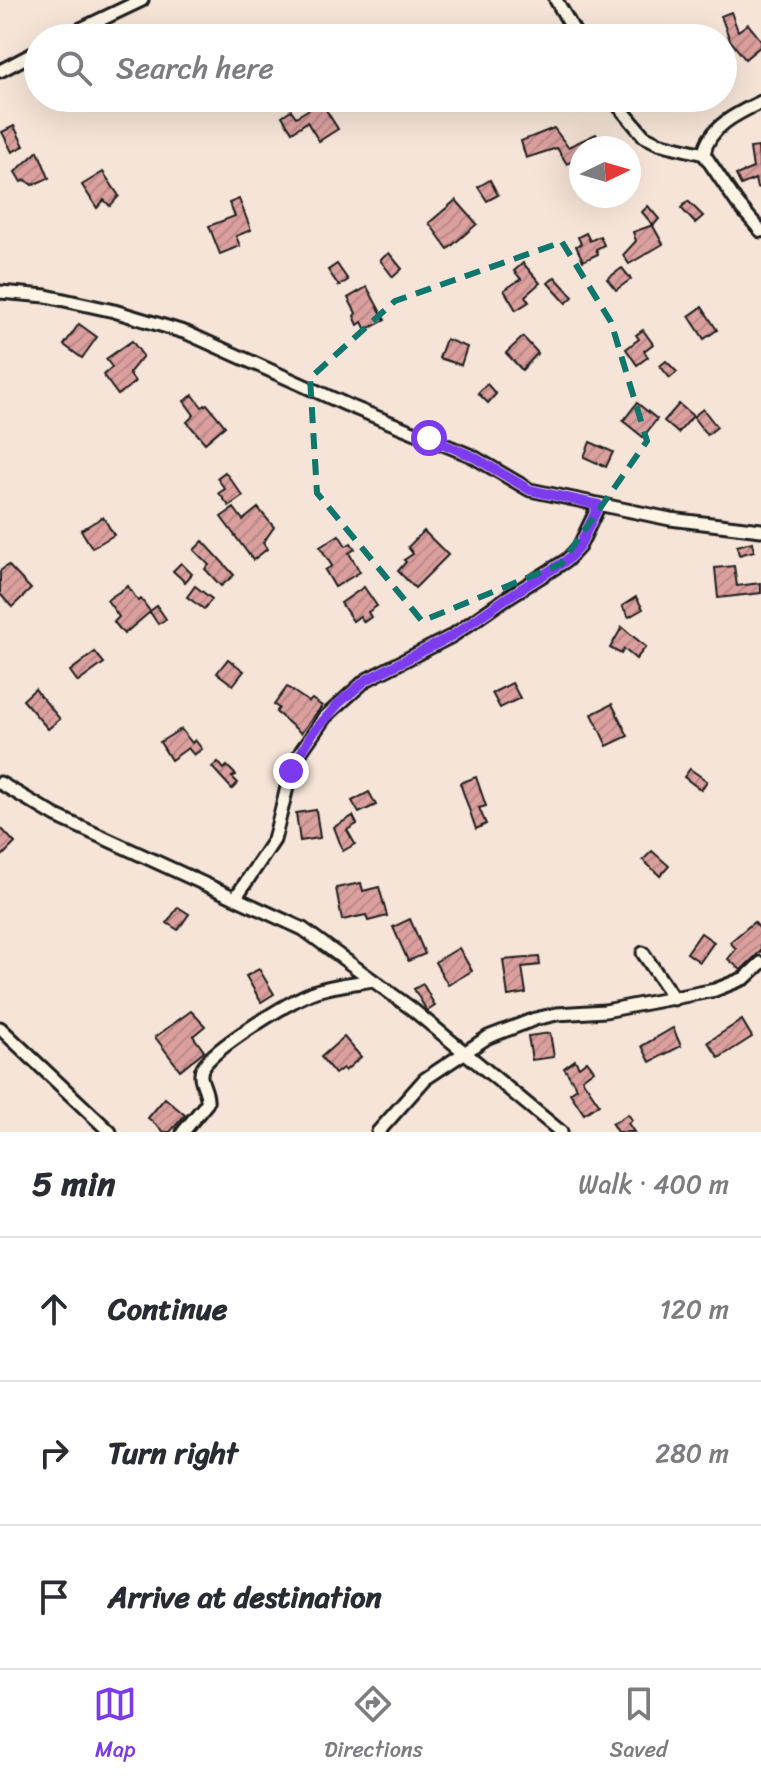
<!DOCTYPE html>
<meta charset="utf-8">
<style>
body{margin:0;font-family:Sriracha,sans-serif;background:#f2f2f3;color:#2b2b33}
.compass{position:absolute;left:569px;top:136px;width:72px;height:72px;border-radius:50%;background:#fff;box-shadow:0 8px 32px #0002;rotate:85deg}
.stop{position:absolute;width:24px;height:24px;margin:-18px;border:6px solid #7c3aed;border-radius:50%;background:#fff}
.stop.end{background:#7c3aed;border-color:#fff;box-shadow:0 2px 8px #0008}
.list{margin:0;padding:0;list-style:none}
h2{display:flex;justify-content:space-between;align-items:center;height:104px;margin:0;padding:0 32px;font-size:34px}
h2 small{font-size:26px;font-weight:400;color:#7c7c81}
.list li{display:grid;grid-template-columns:52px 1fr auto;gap:24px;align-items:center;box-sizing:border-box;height:144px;padding:0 32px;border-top:2px solid #e1e1e2}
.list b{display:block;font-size:30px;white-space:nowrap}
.list em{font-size:26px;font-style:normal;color:#7c7c81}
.icon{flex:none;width:44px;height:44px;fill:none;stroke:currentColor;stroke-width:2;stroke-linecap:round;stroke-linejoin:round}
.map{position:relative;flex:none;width:761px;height:1132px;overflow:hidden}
.search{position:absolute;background:#fff;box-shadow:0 8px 32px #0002;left:24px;right:24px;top:24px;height:88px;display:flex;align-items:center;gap:20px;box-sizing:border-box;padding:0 28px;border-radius:44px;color:#7c7c81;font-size:30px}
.sheet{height:536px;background:#fff}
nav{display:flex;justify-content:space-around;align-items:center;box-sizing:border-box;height:112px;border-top:2px solid #e1e1e2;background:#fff;font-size:22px;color:#7c7c81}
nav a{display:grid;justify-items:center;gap:4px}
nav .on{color:#7c3aed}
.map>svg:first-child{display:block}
.building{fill:url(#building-hatch);stroke:#1c1c1c;stroke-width:2}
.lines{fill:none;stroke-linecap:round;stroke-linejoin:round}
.minor-casing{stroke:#1c1c1c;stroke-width:17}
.minor{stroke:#fcf5e5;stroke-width:11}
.route{stroke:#7c3aed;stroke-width:10}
.marked{fill:none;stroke:#0f766e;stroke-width:6;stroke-dasharray:16 10;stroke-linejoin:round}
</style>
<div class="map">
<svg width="761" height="1132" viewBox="0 0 761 1132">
<defs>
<pattern id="building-hatch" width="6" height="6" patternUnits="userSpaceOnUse" patternTransform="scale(2)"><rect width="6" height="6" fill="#dba09e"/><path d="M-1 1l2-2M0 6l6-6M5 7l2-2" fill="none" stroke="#bb8988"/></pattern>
</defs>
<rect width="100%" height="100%" fill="#f5e4d7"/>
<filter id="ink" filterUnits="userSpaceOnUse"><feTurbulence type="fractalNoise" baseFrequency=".0125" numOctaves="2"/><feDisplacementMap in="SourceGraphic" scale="16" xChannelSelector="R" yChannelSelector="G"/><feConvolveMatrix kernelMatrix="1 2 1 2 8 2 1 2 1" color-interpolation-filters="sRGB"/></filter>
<g filter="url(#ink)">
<g class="building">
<path d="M731 12 738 31 748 24 761 40V46L745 59 730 40 721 16Z"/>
<path d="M321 102 338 129 319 141 307 122 292 132 282 116 291 110 296 117Z"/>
<path d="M14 126 24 146 12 152 2 132Z"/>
<path d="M554 128 568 147 596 134 603 148H581V155L567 164 557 148 526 158 521 141Z"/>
<path d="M758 147 761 187 757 188 755 179 741 185 736 175 753 168 750 148Z"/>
<path d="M38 151 49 178 32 185 26 180 21 182 15 172Z"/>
<path d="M103 172 119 196 110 206 104 200 97 208 82 185Z"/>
<path d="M490 180 498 195 487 201 478 187Z"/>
<path d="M239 199 251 230 236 236 240 246 220 254 209 226 235 216 229 203Z"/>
<path d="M456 200 477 224 448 249 429 223Z"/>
<path d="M688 201 703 216 695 223 681 208Z"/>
<path d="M648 206 659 219 653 226 663 244 629 264 623 255 636 241 633 232 653 225 642 212Z"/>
<path d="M586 233 590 241 600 236 604 245 596 249 598 254 583 261 576 246 581 244 578 237Z"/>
<path d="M389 253 402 269 393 277 380 260Z"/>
<path d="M523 263 540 283 525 296 529 302 516 310 504 290 521 279 514 271Z"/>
<path d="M337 264 348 280 339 286 328 270Z"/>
<path d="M622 268 631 279 616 290 607 279Z"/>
<path d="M555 277 573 297 566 303 548 283Z"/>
<path d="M367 287 385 320 366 330 362 322 358 325 354 316 356 313 348 298Z"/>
<path d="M702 307 717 330 704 339 689 316Z"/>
<path d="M79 324 97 337 82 358 64 345Z"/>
<path d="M643 330 653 344 644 351 648 357 637 365 626 349 639 339 636 335Z"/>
<path d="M523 337 538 353 522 370 506 353Z"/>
<path d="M446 339 467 347 461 365 439 358Z"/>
<path d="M132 341 143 356 129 373 135 382 118 395 103 375 112 367 106 359Z"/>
<path d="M666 361 677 372 670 378 660 366Z"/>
<path d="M487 384 496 394 488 403 478 393Z"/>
<path d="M193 395 202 407 207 404 225 426 205 443 187 422 194 415 184 401Z"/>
<path d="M637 403 657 419 643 437 623 421Z"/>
<path d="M679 404 693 416 678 433 664 421Z"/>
<path d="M703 409 717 427 707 435 693 417Z"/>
<path d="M590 442 613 452 606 467 584 457Z"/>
<path d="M225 472 243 496 229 506 219 493 225 489 217 478Z"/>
<path d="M234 508 243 520 258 508 274 527 263 543 267 549 253 560 221 517Z"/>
<path d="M103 517 114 535 92 548 81 530Z"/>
<path d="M424 531 448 555 415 588 398 571 406 562 404 560 413 554 408 547Z"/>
<path d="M339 535 346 546 351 543 355 549 349 553 360 572 335 587 325 570 332 566 320 547Z"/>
<path d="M203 541 234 575 221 586 205 569 209 565 194 550Z"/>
<path d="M752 542 754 551 739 555 737 546Z"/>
<path d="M181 563 192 574 185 582 173 571Z"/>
<path d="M8 565 31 589 12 607 0 594V571Z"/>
<path d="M734 566 737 586 761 583V593L718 598 715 568Z"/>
<path d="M128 586 138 601 141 599 150 611 157 606 166 619 158 624 150 612 124 634 114 622 119 617 107 600Z"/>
<path d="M195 586 212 599 204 609 187 597Z"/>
<path d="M364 587 377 606 368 612 371 617 364 622 360 616 353 621 341 603Z"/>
<path d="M636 597 643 609 629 617 622 606Z"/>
<path d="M622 627 646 647 636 659 624 649 621 654 610 648Z"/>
<path d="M95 652 104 663 78 682 70 671Z"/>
<path d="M228 659 244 671 233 685 217 673Z"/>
<path d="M512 683 520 698 500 708 492 693Z"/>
<path d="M287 687 309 702 312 699 322 706 301 733 276 712 279 708 274 705Z"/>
<path d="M35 689 60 719 48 729 23 700Z"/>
<path d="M612 704 628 736 607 746 592 714Z"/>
<path d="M181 729 192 743 195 740 202 749 194 755 188 748 171 760 160 742Z"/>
<path d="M218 762 224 769 227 766 236 775 232 777 238 783 232 789 212 767Z"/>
<path d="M690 769 707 781 701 790 684 777Z"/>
<path d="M476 777 486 806 479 808 486 824 476 829 460 783Z"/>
<path d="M369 792 376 805 359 813 352 801Z"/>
<path d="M316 810 320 838 300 841 296 813Z"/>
<path d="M353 816 357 824 347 830 355 844 343 851 334 827Z"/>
<path d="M0 827 15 843 0 858Z"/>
<path d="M652 851 669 866 660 876 643 860Z"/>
<path d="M361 883 363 891 379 887 387 916 368 921 366 915 342 920 336 888Z"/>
<path d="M178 907 189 914 178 930 167 923Z"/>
<path d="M410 919 425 954 408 961 393 927Z"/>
<path d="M754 922 761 930V951L741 970 728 959 736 949 730 942Z"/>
<path d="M701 933 714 942 700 962 687 953Z"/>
<path d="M459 948 472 971 448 985 435 962Z"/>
<path d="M539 957 540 965 522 967 526 993 508 996 503 960Z"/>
<path d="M259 969 274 994 261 1002 246 976Z"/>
<path d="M423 984 435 1006 427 1011 414 989Z"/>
<path d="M191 1011 205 1026 193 1036 204 1051 180 1070 155 1037Z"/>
<path d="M742 1020 752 1037 719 1058 708 1042Z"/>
<path d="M673 1028 681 1046 650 1062 642 1046Z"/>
<path d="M550 1033 554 1057 532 1060 528 1036Z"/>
<path d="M344 1037 361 1057 345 1071 343 1068 335 1074 321 1057Z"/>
<path d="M575 1060 579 1067 587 1061 594 1070 582 1079 599 1104 584 1114 570 1093 577 1088 564 1068Z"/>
<path d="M165 1098 185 1115 170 1132H164L148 1118Z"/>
<path d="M628 1114 632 1120 628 1123 634 1132H617L612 1124Z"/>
</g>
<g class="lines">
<defs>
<g id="minor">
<path d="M556 0 578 38"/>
<path d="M62 38 142 0"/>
<path d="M0 71 38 51"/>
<path d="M612 98 644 136 658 143 704 154 737 203 761 231"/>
<path d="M704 154C708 127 738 113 761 102"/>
<path d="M0 292 46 296 114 311 187 333 347 405 472 456 530 490 670 519 761 530"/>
<path d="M0 783 56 816 303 929 412 1009 561 1132"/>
<path d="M236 897 274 840 291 771 302 750 325 717 366 680 452 636 505 599 567 560 579 547 599 505"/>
<path d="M643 953 674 999"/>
<path d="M0 1028 110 1132"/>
<path d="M183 1132 207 1103C209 1090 196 1079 203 1067 215 1047 289 1002 311 993 330 985 353 984 372 980"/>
<path d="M378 1132 425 1079 488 1037 535 1019 557 1014 605 1011 715 990 745 978 761 963"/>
</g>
</defs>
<use href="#minor" class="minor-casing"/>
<use href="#minor" class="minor"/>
</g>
</g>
<g class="lines" filter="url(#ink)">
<path class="route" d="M291 771 312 734 338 704 366 680 452 636 505 599 567 560 579 547 599 505 530 490 472 456 429 438"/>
</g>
<path class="marked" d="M562 242 611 322 647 441 561 564 422 621 317 493 310 378 395 301Z"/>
</svg>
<svg class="compass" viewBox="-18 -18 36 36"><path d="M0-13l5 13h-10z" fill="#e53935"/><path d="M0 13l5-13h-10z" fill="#7c7c81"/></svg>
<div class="stop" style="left:429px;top:438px"></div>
<div class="stop end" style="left:291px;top:771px"></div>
<div class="search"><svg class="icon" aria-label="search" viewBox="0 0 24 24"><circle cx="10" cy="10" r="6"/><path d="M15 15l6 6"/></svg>Search here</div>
</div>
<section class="sheet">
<h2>5 min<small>Walk · 400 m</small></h2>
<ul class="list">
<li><svg class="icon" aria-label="ahead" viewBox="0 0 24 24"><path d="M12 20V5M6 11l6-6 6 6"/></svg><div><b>Continue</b></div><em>120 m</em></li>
<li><svg class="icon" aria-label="right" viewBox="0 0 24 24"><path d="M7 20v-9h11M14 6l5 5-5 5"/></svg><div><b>Turn right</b></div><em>280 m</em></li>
<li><svg class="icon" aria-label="arrive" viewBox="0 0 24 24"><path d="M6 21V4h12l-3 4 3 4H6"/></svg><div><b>Arrive at destination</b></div></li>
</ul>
</section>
<nav>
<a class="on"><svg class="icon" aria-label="map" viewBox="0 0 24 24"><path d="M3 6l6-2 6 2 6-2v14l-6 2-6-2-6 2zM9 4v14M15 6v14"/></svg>Map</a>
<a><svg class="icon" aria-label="directions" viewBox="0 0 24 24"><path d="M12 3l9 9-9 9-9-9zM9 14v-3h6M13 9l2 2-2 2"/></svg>Directions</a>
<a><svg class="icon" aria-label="saved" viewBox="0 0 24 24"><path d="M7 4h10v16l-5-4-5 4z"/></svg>Saved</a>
</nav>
